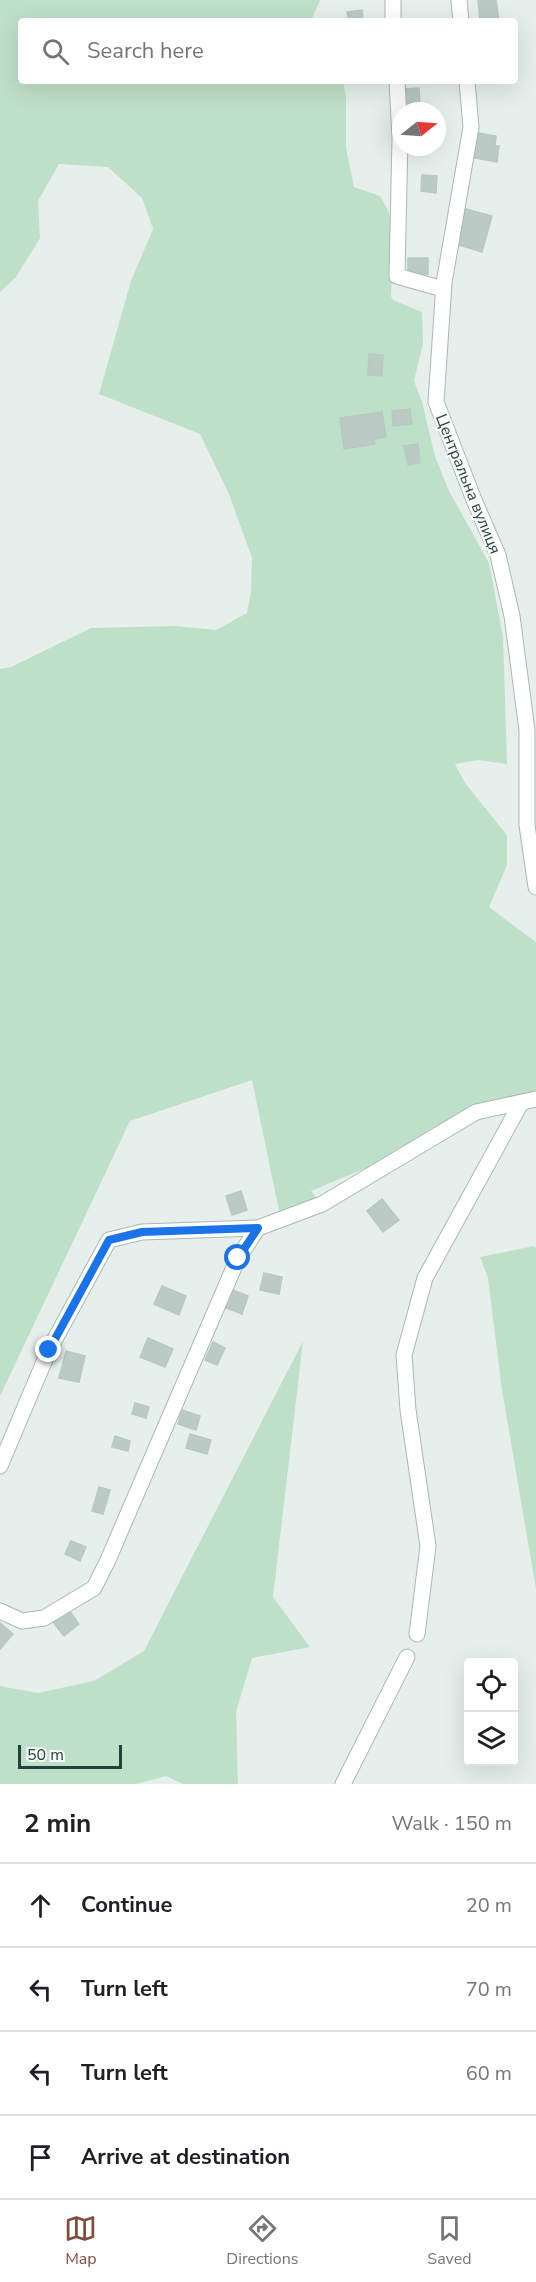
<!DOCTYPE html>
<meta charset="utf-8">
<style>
body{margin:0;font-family:"Nunito Sans",sans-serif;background:#f6f6f6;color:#202124}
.controls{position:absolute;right:18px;bottom:18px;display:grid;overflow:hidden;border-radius:6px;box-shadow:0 6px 24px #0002}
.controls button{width:54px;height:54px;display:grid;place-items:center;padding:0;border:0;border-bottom:2px solid #e0e0e0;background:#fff;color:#202124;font:30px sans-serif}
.compass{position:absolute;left:392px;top:102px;width:54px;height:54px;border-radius:50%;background:#fff;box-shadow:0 6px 24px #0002;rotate:73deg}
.scale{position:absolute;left:18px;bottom:15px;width:104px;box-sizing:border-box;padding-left:6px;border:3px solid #24423a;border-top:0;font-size:16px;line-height:21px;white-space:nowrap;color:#24423a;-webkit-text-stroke:4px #f7fbf9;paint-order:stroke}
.stop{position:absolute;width:18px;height:18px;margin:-14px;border:4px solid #1a73e8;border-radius:50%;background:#fff}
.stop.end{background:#1a73e8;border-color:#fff;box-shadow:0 2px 6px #0008}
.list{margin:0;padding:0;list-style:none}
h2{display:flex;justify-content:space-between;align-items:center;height:78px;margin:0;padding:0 24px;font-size:26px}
h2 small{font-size:20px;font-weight:400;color:#757577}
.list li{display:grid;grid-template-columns:39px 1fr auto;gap:18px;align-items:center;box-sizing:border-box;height:84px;padding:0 24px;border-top:2px solid #e0e0e0}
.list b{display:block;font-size:22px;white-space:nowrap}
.list em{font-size:20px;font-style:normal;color:#757577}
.icon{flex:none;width:33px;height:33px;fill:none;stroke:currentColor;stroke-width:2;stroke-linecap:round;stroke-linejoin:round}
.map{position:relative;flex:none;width:536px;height:1784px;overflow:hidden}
.search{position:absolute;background:#fff;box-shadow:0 6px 24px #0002;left:18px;right:18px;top:18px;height:66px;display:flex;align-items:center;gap:15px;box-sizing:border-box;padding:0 21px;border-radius:6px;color:#757577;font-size:22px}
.sheet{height:414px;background:#fff}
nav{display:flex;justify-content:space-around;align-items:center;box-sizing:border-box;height:84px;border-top:2px solid #e0e0e0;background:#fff;font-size:16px;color:#757577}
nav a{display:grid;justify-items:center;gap:3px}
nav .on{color:#7f4e3f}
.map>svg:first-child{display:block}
.green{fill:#bfe0c8}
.building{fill:#bbcac4;stroke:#b8c9c2;stroke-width:1.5}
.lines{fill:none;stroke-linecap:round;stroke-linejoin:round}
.minor-casing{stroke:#a8b8b2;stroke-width:17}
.minor{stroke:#fff;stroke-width:15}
.route{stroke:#1a73e8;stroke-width:8}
.labels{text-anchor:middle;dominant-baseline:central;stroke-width:4.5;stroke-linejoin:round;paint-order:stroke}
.street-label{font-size:16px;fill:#24423a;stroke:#f7fbf9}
</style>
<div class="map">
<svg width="536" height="1784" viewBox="0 0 536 1784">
<rect width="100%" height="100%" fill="#e6efeb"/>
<g class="green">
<path d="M0 0H320L311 21H21V81H343L346 97V148L354 187 380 196 387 208 395 232 391 296 393 300 422 312 423 343 414 381 422 402 435 456 448 489 489 563 503 637 507 764 478 760 455 764 465 783 507 835V865L489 907 536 942V1099L521 1103 311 1191 322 1204 281 1220 252 1080 130 1121 0 1396V669L11 667 91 628 175 626 216 630 247 613 251 592 252 558 229 494 200 434 99 394 131 281 153 229 142 198 108 167 59 164 38 201 40 238 16 277 0 292Z"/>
<path d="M534 1246 536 1248V1589L502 1390 488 1278 480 1257Z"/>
<path d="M303 1341 273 1597 310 1647 252 1658 236 1712 238 1784H183L166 1776 136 1784H0V1686L38 1693 94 1681 144 1651Z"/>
</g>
<g class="building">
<path d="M478 0H496L499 21H480Z"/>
<path d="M362 10 363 20 349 21 347 12Z"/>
<path d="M419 88 420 107 406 108 404 89Z"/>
<path d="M478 133 496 136 495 146H499L497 162 474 158Z"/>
<path d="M422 175 437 176 436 193 421 191Z"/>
<path d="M466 209 492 216 482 252 456 244Z"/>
<rect x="408" y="258" width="20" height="16"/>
<path d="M369 354 383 355 382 376 368 375Z"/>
<path d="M410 409 412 424 393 426 392 411Z"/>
<path d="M382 412 386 437 374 439 375 444 344 449 340 418Z"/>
<path d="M418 444 420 463 408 465 404 446Z"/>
<path d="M241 1191 247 1210 232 1215 226 1196Z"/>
<path d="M382 1199 399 1220 383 1232 367 1211Z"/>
<path d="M264 1273 282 1277 279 1294 260 1290Z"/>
<path d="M162 1286 186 1296 179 1315 154 1304Z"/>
<path d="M230 1289 248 1296 242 1314 224 1307Z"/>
<path d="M148 1338 173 1349 165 1367 140 1357Z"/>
<path d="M213 1342 225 1348 217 1365 205 1360Z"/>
<path d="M66 1351 85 1356 79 1382 59 1378Z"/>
<path d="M135 1403 149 1407 146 1418 132 1414Z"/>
<path d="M182 1410 200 1416 196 1430 178 1424Z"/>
<path d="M190 1434 211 1440 207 1454 186 1448Z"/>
<path d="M115 1436 130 1441 128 1451 112 1447Z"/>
<path d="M99 1487 110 1490 103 1514 92 1511Z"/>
<path d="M71 1541 86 1547 80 1561 65 1554Z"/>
<path d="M68 1609 79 1624 64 1636 52 1621Z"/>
<path d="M0 1623 13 1634 0 1649Z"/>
</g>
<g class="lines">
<defs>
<g id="minor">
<path d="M393 0V21"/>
<path d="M459 0 461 21"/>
<path d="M397 81 400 138 397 276 443 289"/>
<path d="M467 81 471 127 444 283 436 402 474 500 498 555 512 616 527 730V825L536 887"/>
<path d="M0 1466 49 1350 109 1240 142 1232 258 1228"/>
<path d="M0 1611 22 1621 44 1618 94 1588 108 1560 238 1258 258 1228 322 1204 476 1112 536 1099"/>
<path d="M417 1634 428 1546 408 1410 404 1355 425 1278 521 1103"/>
<path d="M343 1784 407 1657"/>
</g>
</defs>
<use href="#minor" class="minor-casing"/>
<use href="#minor" class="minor"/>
</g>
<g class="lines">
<path class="route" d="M49 1350 109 1240 142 1232 258 1228 238 1258"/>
</g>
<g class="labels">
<g class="street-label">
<text transform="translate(468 484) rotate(68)">Центральна вулиця</text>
</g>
</g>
</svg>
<div class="controls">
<button><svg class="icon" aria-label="locate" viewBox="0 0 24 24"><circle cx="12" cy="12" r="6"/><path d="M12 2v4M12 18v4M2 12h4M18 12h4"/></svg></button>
<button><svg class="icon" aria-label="layers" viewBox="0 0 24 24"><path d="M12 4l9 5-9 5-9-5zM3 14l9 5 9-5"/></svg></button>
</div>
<svg class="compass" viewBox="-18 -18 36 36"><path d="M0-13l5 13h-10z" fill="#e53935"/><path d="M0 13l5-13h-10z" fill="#757577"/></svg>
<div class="scale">50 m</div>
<div class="stop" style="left:238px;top:1258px"></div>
<div class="stop end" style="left:49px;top:1350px"></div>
<div class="search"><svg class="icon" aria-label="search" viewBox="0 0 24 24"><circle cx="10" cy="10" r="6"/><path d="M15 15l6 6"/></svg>Search here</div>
</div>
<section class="sheet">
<h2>2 min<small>Walk · 150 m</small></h2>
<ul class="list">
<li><svg class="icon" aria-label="ahead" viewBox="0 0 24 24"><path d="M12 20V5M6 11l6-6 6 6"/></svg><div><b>Continue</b></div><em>20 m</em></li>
<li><svg class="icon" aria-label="left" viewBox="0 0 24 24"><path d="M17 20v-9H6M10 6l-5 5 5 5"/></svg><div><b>Turn left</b></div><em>70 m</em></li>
<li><svg class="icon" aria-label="left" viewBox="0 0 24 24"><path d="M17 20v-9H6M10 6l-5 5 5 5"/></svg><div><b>Turn left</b></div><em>60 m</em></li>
<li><svg class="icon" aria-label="arrive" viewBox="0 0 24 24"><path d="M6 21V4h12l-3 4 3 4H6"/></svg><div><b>Arrive at destination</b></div></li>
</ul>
</section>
<nav>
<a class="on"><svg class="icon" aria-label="map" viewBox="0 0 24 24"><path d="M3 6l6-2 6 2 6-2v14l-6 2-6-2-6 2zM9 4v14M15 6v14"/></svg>Map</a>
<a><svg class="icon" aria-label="directions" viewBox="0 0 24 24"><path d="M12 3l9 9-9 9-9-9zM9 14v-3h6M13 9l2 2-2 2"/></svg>Directions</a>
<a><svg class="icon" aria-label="saved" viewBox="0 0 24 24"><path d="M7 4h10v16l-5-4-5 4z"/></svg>Saved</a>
</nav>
